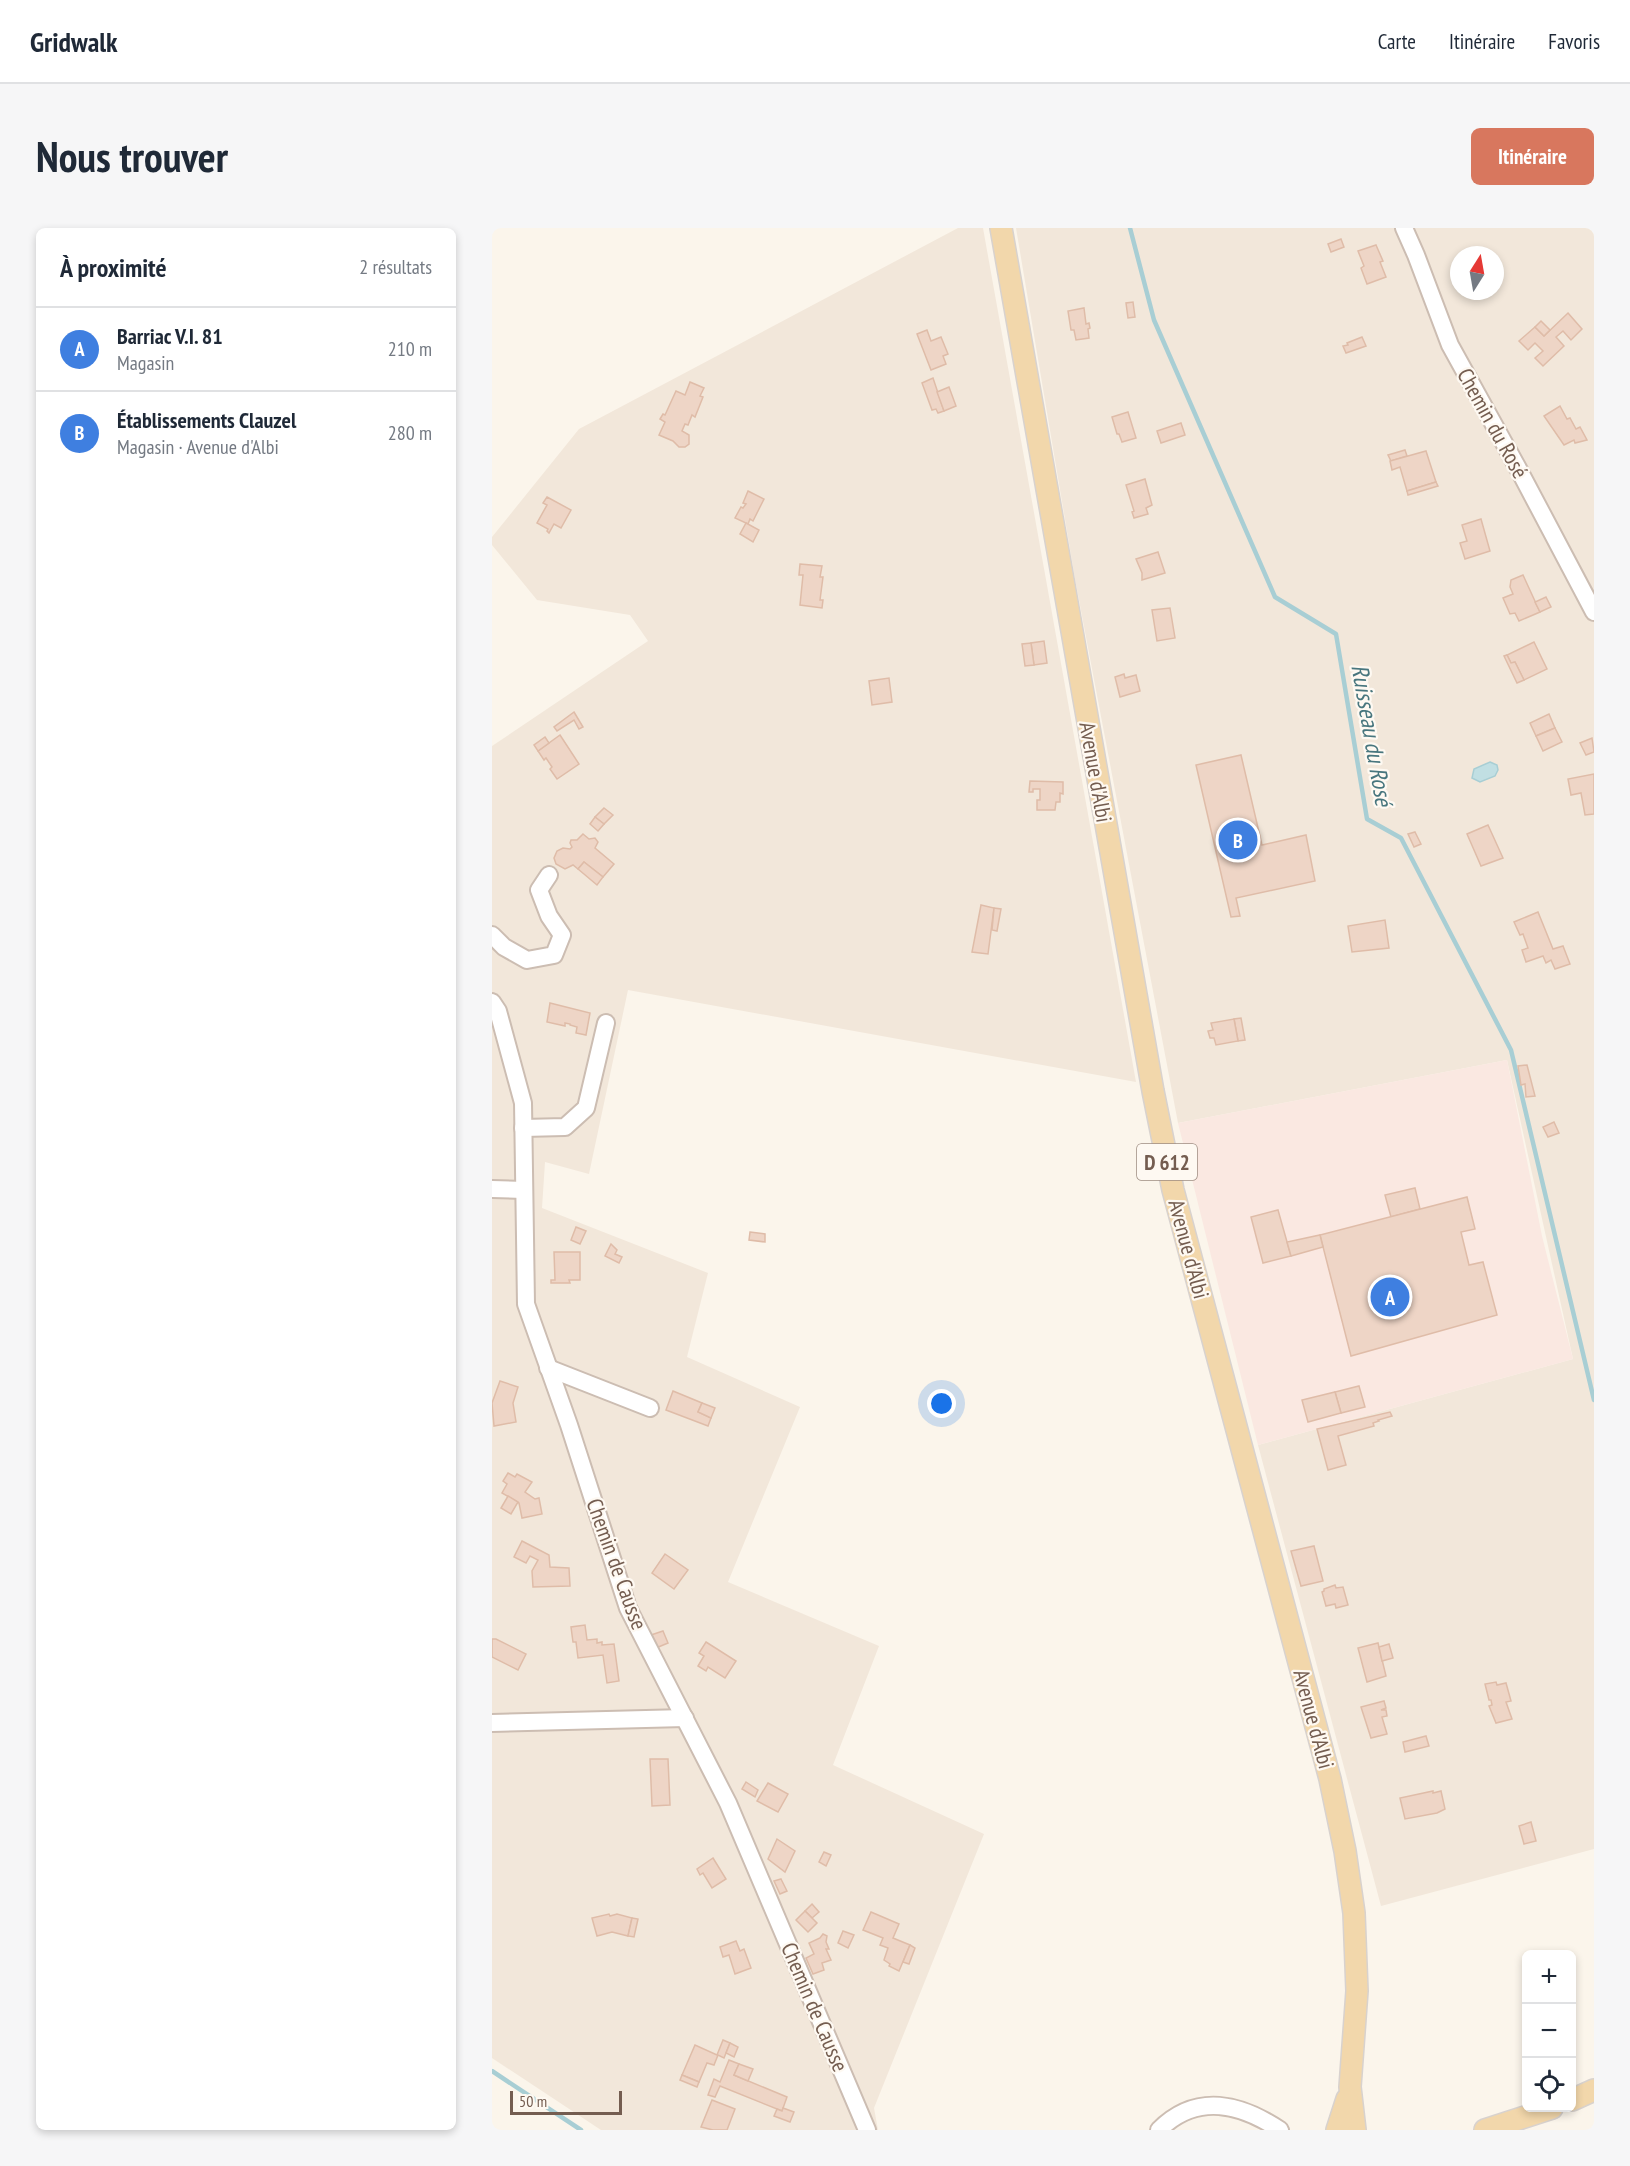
<!DOCTYPE html>
<html lang="fr">
<meta charset="utf-8">
<style>
body{margin:0;font-family:"PT Sans Narrow",sans-serif;background:#f6f6f7;color:#1f2937}
.controls{position:absolute;right:18px;bottom:18px;display:grid;overflow:hidden;border-radius:9px;box-shadow:0 3px 9px #0003}
.controls button{width:54px;height:54px;display:grid;place-items:center;padding:0;border:0;border-bottom:2px solid #e0e1e3;background:#fff;color:#1f2937;font:30px sans-serif}
.compass{position:absolute;left:958px;top:18px;width:54px;height:54px;border-radius:50%;background:#fff;box-shadow:0 3px 9px #0003;rotate:11deg}
.scale{position:absolute;left:18px;bottom:15px;width:112px;box-sizing:border-box;padding-left:6px;border:3px solid #745d50;border-top:0;font-size:16px;line-height:21px;white-space:nowrap;color:#745d50;-webkit-text-stroke:4px #fef9f2;paint-order:stroke}
.you{position:absolute;left:450px;top:1176px;width:21px;height:21px;margin:-15px;border:4px solid #fff;border-radius:50%;background:#1a73e8;box-shadow:0 0 0 9px #1a73e833}
.badge{display:grid;place-items:center;width:39px;height:39px;border-radius:50%;background:#d8775e;color:#fff;font-size:20px;font-weight:700}
.pin{position:absolute;translate:-50% -50%;border:3px solid #fff;box-shadow:0 2px 6px #0006}
.list{margin:0;padding:0;list-style:none}
h2{display:flex;justify-content:space-between;align-items:center;height:78px;margin:0;padding:0 24px;font-size:26px}
h2 small{font-size:20px;font-weight:400;color:#747a83}
.list li{display:grid;grid-template-columns:39px 1fr auto;gap:18px;align-items:center;box-sizing:border-box;height:84px;padding:0 24px;border-top:2px solid #e0e1e3}
.list b{display:block;font-size:22px;white-space:nowrap}
.list p{margin:0;font-size:20px;white-space:nowrap;color:#747a83}
.list em{font-size:20px;font-style:normal;color:#747a83}
.icon{flex:none;width:33px;height:33px;fill:none;stroke:currentColor;stroke-width:2;stroke-linecap:round;stroke-linejoin:round}
.map{position:relative;flex:none;width:1102px;height:1902px;overflow:hidden;border-radius:9px}
header{display:flex;align-items:center;gap:36px;box-sizing:border-box;height:84px;padding:0 30px;background:#fff;border-bottom:2px solid #e0e1e3}
header strong{font-size:28px}
nav{display:flex;gap:33px;margin-inline-start:auto;font-size:21px}
.intro{display:flex;align-items:center;justify-content:space-between;box-sizing:border-box;height:144px;padding:0 36px}
h1{margin:0;font-size:42px}
.button{padding:15px 27px;border-radius:9px;background:#d8775e;color:#fff;font-size:21px;font-weight:700}
main{display:flex;gap:36px;padding:0 36px}
aside{flex:1;background:#fff;border-radius:9px;box-shadow:0 3px 9px #0003}
.map>svg:first-child{display:block}
.residential{fill:#f2e7da;fill-rule:evenodd}
.commercial{fill:#fae8e1}
.water{fill:#c1dfe3;stroke:#a8ced4;stroke-width:1.5}
.lines{fill:none;stroke-linecap:round;stroke-linejoin:round}
.stream{stroke:#a8ced4;stroke-width:4.5}
.building{fill:#eed5c6;stroke:#dfbca8;stroke-width:1.5}
.minor-casing{stroke:#ccbdb2;stroke-width:20}
.major-casing{stroke:#d8d2ce;stroke-width:24}
.minor{stroke:#fff;stroke-width:16}
.major{stroke:#f2d7ab;stroke-width:21}
.labels{text-anchor:middle;dominant-baseline:central;stroke-width:4.5;stroke-linejoin:round;paint-order:stroke}
.shield{fill:#fef9f2;stroke:#9d8c81;stroke-width:1.5}
.shield-label{font-size:21px;font-weight:bold;fill:#745d50}
.street-label{font-size:22px;fill:#745d50;stroke:#fef9f2}
.water-label{font-size:24px;font-style:italic;fill:#48767e;stroke:#fef9f2}
</style>
<header>
<strong>Gridwalk</strong>
<nav><a>Carte</a><a>Itinéraire</a><a>Favoris</a></nav>
</header>
<div class="intro"><h1>Nous trouver</h1><a class="button">Itinéraire</a></div>
<main>
<aside>
<h2>À proximité<small>2 résultats</small></h2>
<ul class="list">
<li><span class="badge" style="background:#3f7fe0">A</span><div><b>Barriac V.I. 81</b><p>Magasin</p></div><em>210 m</em></li>
<li><span class="badge" style="background:#3f7fe0">B</span><div><b>Établissements Clauzel</b><p>Magasin · Avenue d'Albi</p></div><em>280 m</em></li>
</ul>
</aside>
<div class="map">
<svg width="1102" height="1902" viewBox="0 0 1102 1902">
<rect width="100%" height="100%" fill="#fbf5eb"/>
<g class="residential">
<path d="M466 0H491L644 854 136 762 97 946 53 934 50 980 216 1045 195 1129 308 1179 236 1354 387 1418 341 1537 492 1606 382 1880 386 1902H109L0 1830V518L156 413 138 387 45 372 0 317V309L87 201Z"/>
<path d="M524 0H1102V1621L889 1678 766 1217 1081 1131 1015 832 686 895 583 351ZM967 27H1003V63H967Z"/>
</g>
<path class="commercial" d="M1015 832 1050 1008 1081 1131 766 1217 686 895Z"/>
<path class="water" d="M998 534 1005 537 1006 542 1003 548 988 554 980 550 982 541Z"/>
<g class="lines">
<g class="stream">
<path d="M638 0 662 92 783 369 844 406 875 591 909 610 1019 822 1102 1172"/>
<path d="M0 1843 89 1902"/>
</g>
</g>
<g class="building">
<path d="M849 11 852 19 839 24 836 16Z"/>
<path d="M884 17 891 33 888 34 894 49 875 56 869 40 872 38 866 23Z"/>
<path d="M641 74 643 89 636 90 634 75Z"/>
<path d="M592 80 594 96 597 95 598 100 596 101 597 110 584 112 582 102H579L576 83Z"/>
<path d="M1076 85 1090 101 1079 112 1071 103 1064 109 1072 118 1051 138 1043 130 1051 123 1043 115 1036 122 1027 113 1043 99 1052 108Z"/>
<path d="M1049 93 1058 102 1052 108 1043 99Z"/>
<path d="M435 102 439 113 449 109 456 126 451 128 454 136 439 142 425 106Z"/>
<path d="M870 109 874 118 854 125 851 118 856 117 855 115Z"/>
<path d="M441 150 452 183 446 185 444 181 440 182 430 155Z"/>
<path d="M198 154 212 160 208 168 211 169 203 189 200 187 196 197 193 196 190 203 197 207V216L193 219H187L181 213 167 207 173 194 168 191 171 186 173 187 184 163 193 167Z"/>
<path d="M457 159 464 178 452 183 445 164Z"/>
<path d="M1068 178 1075 191 1078 190 1084 201 1088 199 1095 212 1083 215 1082 212 1072 217 1052 188Z"/>
<path d="M636 184 644 210 630 214 627 206H625L620 189Z"/>
<path d="M689 195 693 207 669 215 665 203Z"/>
<path d="M913 222 915 228 899 233 896 227Z"/>
<path d="M934 223 944 254 915 263 908 239 900 242 898 233Z"/>
<path d="M653 251 660 277 654 280 656 286 642 290 640 284 642 283 634 257Z"/>
<path d="M944 254 946 258 916 267 915 263Z"/>
<path d="M256 263 272 271 261 293 258 291 256 296 243 290 249 279 251 280 254 276 251 275Z"/>
<path d="M55 269 79 282 69 300 62 296 57 305 55 303 56 301 45 295 55 277 51 275Z"/>
<path d="M989 291 998 323 973 331 968 315 975 313 970 297Z"/>
<path d="M254 295 267 302 261 314 248 306Z"/>
<path d="M666 324 673 345 650 352V345L644 331Z"/>
<path d="M308 336 330 338 328 349H331L328 372H331L330 380 308 377 311 347H307Z"/>
<path d="M1031 347 1048 384 1027 393 1023 385 1018 386 1011 370 1021 366 1018 359 1019 352Z"/>
<path d="M1054 369 1059 379 1048 384 1043 374Z"/>
<path d="M678 380 683 410 665 413 660 382Z"/>
<path d="M552 413 555 435 542 437 539 415Z"/>
<path d="M1042 414 1055 441 1032 452 1023 434 1019 435 1015 427Z"/>
<path d="M539 415 542 437 533 438 530 416Z"/>
<path d="M1015 427 1019 435 1023 434 1032 452 1025 455 1012 428Z"/>
<path d="M632 446 633 450 644 447 648 463 628 469 623 449Z"/>
<path d="M397 450 400 474 380 477 377 453Z"/>
<path d="M82 484 91 499 87 501 82 492 65 503 62 499Z"/>
<path d="M1057 486 1063 500 1044 508 1038 495Z"/>
<path d="M1063 500 1070 514 1051 523 1044 508Z"/>
<path d="M68 507 87 536 65 551 58 541 60 539 54 530 52 532 46 523Z"/>
<path d="M53 509 57 515 46 523 42 517Z"/>
<path d="M1100 510 1102 524 1094 527 1088 515Z"/>
<path d="M749 527 770 617 814 607 823 653 744 670 748 688 739 689 704 537Z"/>
<path d="M1102 546V586L1093 587 1089 565 1079 567 1076 551Z"/>
<path d="M538 553 571 554V566L568 565V574H564L563 582H545V572H548V561H541V564H537Z"/>
<path d="M112 580 121 587 112 596 103 589Z"/>
<path d="M103 589 112 596 106 603 98 596Z"/>
<path d="M996 597 1011 630 989 638 975 606Z"/>
<path d="M923 604 929 616 922 619 916 606Z"/>
<path d="M91 606 97 611 103 610 106 614 103 620 122 636 111 649 92 634 86 641 81 637 73 641 64 636 62 630 65 623 71 620 78 621 80 619 78 615 79 612H85Z"/>
<path d="M92 634 111 649 105 657 86 641Z"/>
<path d="M489 677 502 680 496 726 480 724Z"/>
<path d="M502 680 509 681 505 703 500 702Z"/>
<path d="M1046 684 1061 721 1071 718 1078 736 1063 741 1059 732 1054 735 1051 728 1034 734 1030 722 1036 720 1031 706 1028 707 1022 694Z"/>
<path d="M893 692 897 720 860 724 856 698Z"/>
<path d="M58 775 98 785 94 807 84 805 85 799 78 797V796L73 795V798L55 794Z"/>
<path d="M749 790 753 812 746 813 742 791Z"/>
<path d="M742 791 746 813 724 817 722 810H718L716 803 721 802 719 795Z"/>
<path d="M1035 837 1043 868 1034 869 1033 856 1029 857 1026 838Z"/>
<path d="M1062 894 1067 905 1056 909 1051 899Z"/>
<path d="M923 960 928 981 899 989 893 967Z"/>
<path d="M975 969 983 1001 969 1004 977 1037 991 1034 1005 1087 859 1128 828 1007Z"/>
<path d="M786 982 799 1028 771 1035 759 989Z"/>
<path d="M84 999 94 1003 88 1016 79 1012Z"/>
<path d="M258 1004 273 1006V1014L257 1012Z"/>
<path d="M828 1007 831 1019 799 1028 795 1014Z"/>
<path d="M119 1016 125 1022 123 1026 130 1029 127 1035 113 1028Z"/>
<path d="M62 1024H88V1052H77L78 1055H59V1052H63Z"/>
<path d="M8 1153 26 1159 21 1175 24 1194 2 1198 0 1175Z"/>
<path d="M867 1158 873 1179 849 1185 843 1164Z"/>
<path d="M181 1163 210 1175 206 1184 219 1190 216 1198 174 1182Z"/>
<path d="M843 1164 849 1185 816 1194 810 1172Z"/>
<path d="M210 1175 223 1180 219 1190 206 1184Z"/>
<path d="M898 1184 900 1188 886 1192 887 1193 881 1195 882 1198 846 1208 854 1237 836 1242 825 1201Z"/>
<path d="M16 1245 23 1249 25 1246 40 1254 33 1264 43 1271 47 1270 50 1286 30 1290 27 1275 10 1265 15 1256 11 1253Z"/>
<path d="M16 1268 26 1274 19 1286 9 1280Z"/>
<path d="M30 1313 57 1327 58 1339 77 1340 78 1358 41 1359 40 1343 46 1332 38 1328 34 1335 22 1329Z"/>
<path d="M822 1318 831 1353 809 1358 799 1323Z"/>
<path d="M173 1326 196 1342 182 1361 160 1345Z"/>
<path d="M843 1357 844 1360 851 1359 856 1377 844 1380 843 1376 834 1378 830 1364 832 1363V1361Z"/>
<path d="M93 1397 95 1412 105 1411V1415L110 1414V1417L122 1416 127 1453 115 1455 111 1427 86 1430 84 1414H81L79 1399Z"/>
<path d="M171 1403 176 1415 164 1420 159 1407Z"/>
<path d="M0 1411H4L34 1426 26 1442 0 1429Z"/>
<path d="M214 1414 244 1433 233 1450 216 1439 214 1443 206 1438 212 1428 207 1425Z"/>
<path d="M886 1415 894 1448 875 1454 866 1420Z"/>
<path d="M897 1416 901 1430 890 1433 887 1419Z"/>
<path d="M1004 1454 1005 1457 1014 1455 1019 1473 1014 1474 1020 1491 1004 1495 997 1478 1000 1477 999 1472H997L993 1456Z"/>
<path d="M892 1473 894 1480 889 1482H894L895 1488 890 1489 895 1506 879 1510 869 1479Z"/>
<path d="M934 1508 937 1518 913 1524 911 1514Z"/>
<path d="M158 1531H176L178 1577 160 1578Z"/>
<path d="M254 1554 266 1562 263 1569 250 1561Z"/>
<path d="M276 1555 296 1566 286 1584 265 1573Z"/>
<path d="M941 1563V1565L949 1563 953 1581 945 1585 913 1591 908 1570Z"/>
<path d="M1039 1594 1044 1613 1032 1616 1027 1598Z"/>
<path d="M285 1611 303 1623 293 1644 276 1631Z"/>
<path d="M332 1624 339 1627 334 1638 327 1634Z"/>
<path d="M221 1630 234 1651 220 1660 211 1645 208 1647 205 1641Z"/>
<path d="M289 1651 295 1663 288 1666 282 1653Z"/>
<path d="M320 1676 327 1684 320 1690 313 1683Z"/>
<path d="M313 1683 325 1695 316 1704 304 1692Z"/>
<path d="M379 1684 407 1696 401 1710 418 1717 407 1743 397 1738 398 1736 392 1732 396 1720 388 1717 391 1710 371 1702Z"/>
<path d="M117 1686 118 1688 125 1686 140 1690 136 1708 120 1704 105 1708 100 1690Z"/>
<path d="M140 1690 146 1691 142 1709 136 1708Z"/>
<path d="M351 1703 362 1707 356 1720 346 1715Z"/>
<path d="M331 1706 335 1708 334 1714 337 1721H334L339 1732 330 1735 332 1742 321 1746 314 1730 322 1726 317 1715 328 1710Z"/>
<path d="M244 1713 248 1723 252 1721 259 1740 243 1746 237 1727 231 1729 228 1719Z"/>
<path d="M418 1717 423 1720 417 1736 411 1734Z"/>
<path d="M231 1812 238 1815 232 1830 226 1827 222 1837 215 1835 207 1854 190 1847 203 1817 225 1827Z"/>
<path d="M238 1815 246 1819 242 1829 234 1825Z"/>
<path d="M237 1832 247 1836 242 1847 295 1869 290 1883 228 1858 223 1869 216 1867 222 1851 228 1854Z"/>
<path d="M247 1836 261 1841 256 1853 242 1847Z"/>
<path d="M190 1847 207 1854 205 1859 188 1852Z"/>
<path d="M220 1872 243 1881 235 1902H221L209 1899Z"/>
<path d="M291 1880 302 1884 298 1894 282 1888 285 1881 290 1883Z"/>
</g>
<g class="lines">
<defs>
<g id="minor">
<path d="M912 0 924 27 958 117 1028 244 1102 384"/>
<path d="M0 707 12 719 35 732 62 727 70 707 57 688 47 662 57 647"/>
<path d="M0 774 6 783 31 875 34 1076 77 1197 136 1380 236 1575 375 1902"/>
<path d="M31 900 73 899 94 880 114 795"/>
<path d="M0 961 32 962"/>
<path d="M56 1140 158 1180"/>
<path d="M0 1495 193 1490"/>
<path d="M667 1902C705 1864 749 1876 788 1902"/>
</g>
<g id="major">
<path d="M509 0 661 863 681 962 838 1551 853 1623 862 1685 865 1763 858 1859 863 1902"/>
<path d="M1080 1872 1102 1862"/>
<path d="M845 1902 855 1871"/>
<path d="M993 1902 1060 1880"/>
</g>
</defs>
<use href="#minor" class="minor-casing"/>
<use href="#major" class="major-casing"/>
<use href="#minor" class="minor"/>
<use href="#major" class="major"/>
</g>
<g class="labels">
<rect class="shield" x="645" y="916" width="60" height="36" rx="4.5"/>
<g class="shield-label">
<text x="675" y="934">D 612</text>
</g>
<g class="street-label">
<text transform="translate(1001 195) rotate(61)">Chemin du Rosé</text>
<text transform="translate(604 544) rotate(80)">Avenue d'Albi</text>
<text transform="translate(697 1021) rotate(75)">Avenue d'Albi</text>
<text transform="translate(125 1336) rotate(70)">Chemin de Causse</text>
<text transform="translate(822 1491) rotate(75)">Avenue d'Albi</text>
<text transform="translate(323 1779) rotate(67)">Chemin de Causse</text>
</g>
<g class="water-label">
<text transform="translate(880 507) rotate(80)">Ruisseau du Rosé</text>
</g>
</g>
</svg>
<div class="controls">
<button>+</button>
<button>−</button>
<button><svg class="icon" aria-label="locate" viewBox="0 0 24 24"><circle cx="12" cy="12" r="6"/><path d="M12 2v4M12 18v4M2 12h4M18 12h4"/></svg></button>
</div>
<svg class="compass" viewBox="-18 -18 36 36"><path d="M0-13l5 13h-10z" fill="#e53935"/><path d="M0 13l5-13h-10z" fill="#747a83"/></svg>
<div class="scale">50 m</div>
<div class="you"></div>
<div class="pin badge" style="left:898px;top:1069px;background:#3f7fe0">A</div>
<div class="pin badge" style="left:746px;top:612px;background:#3f7fe0">B</div>
</div>
</main>
